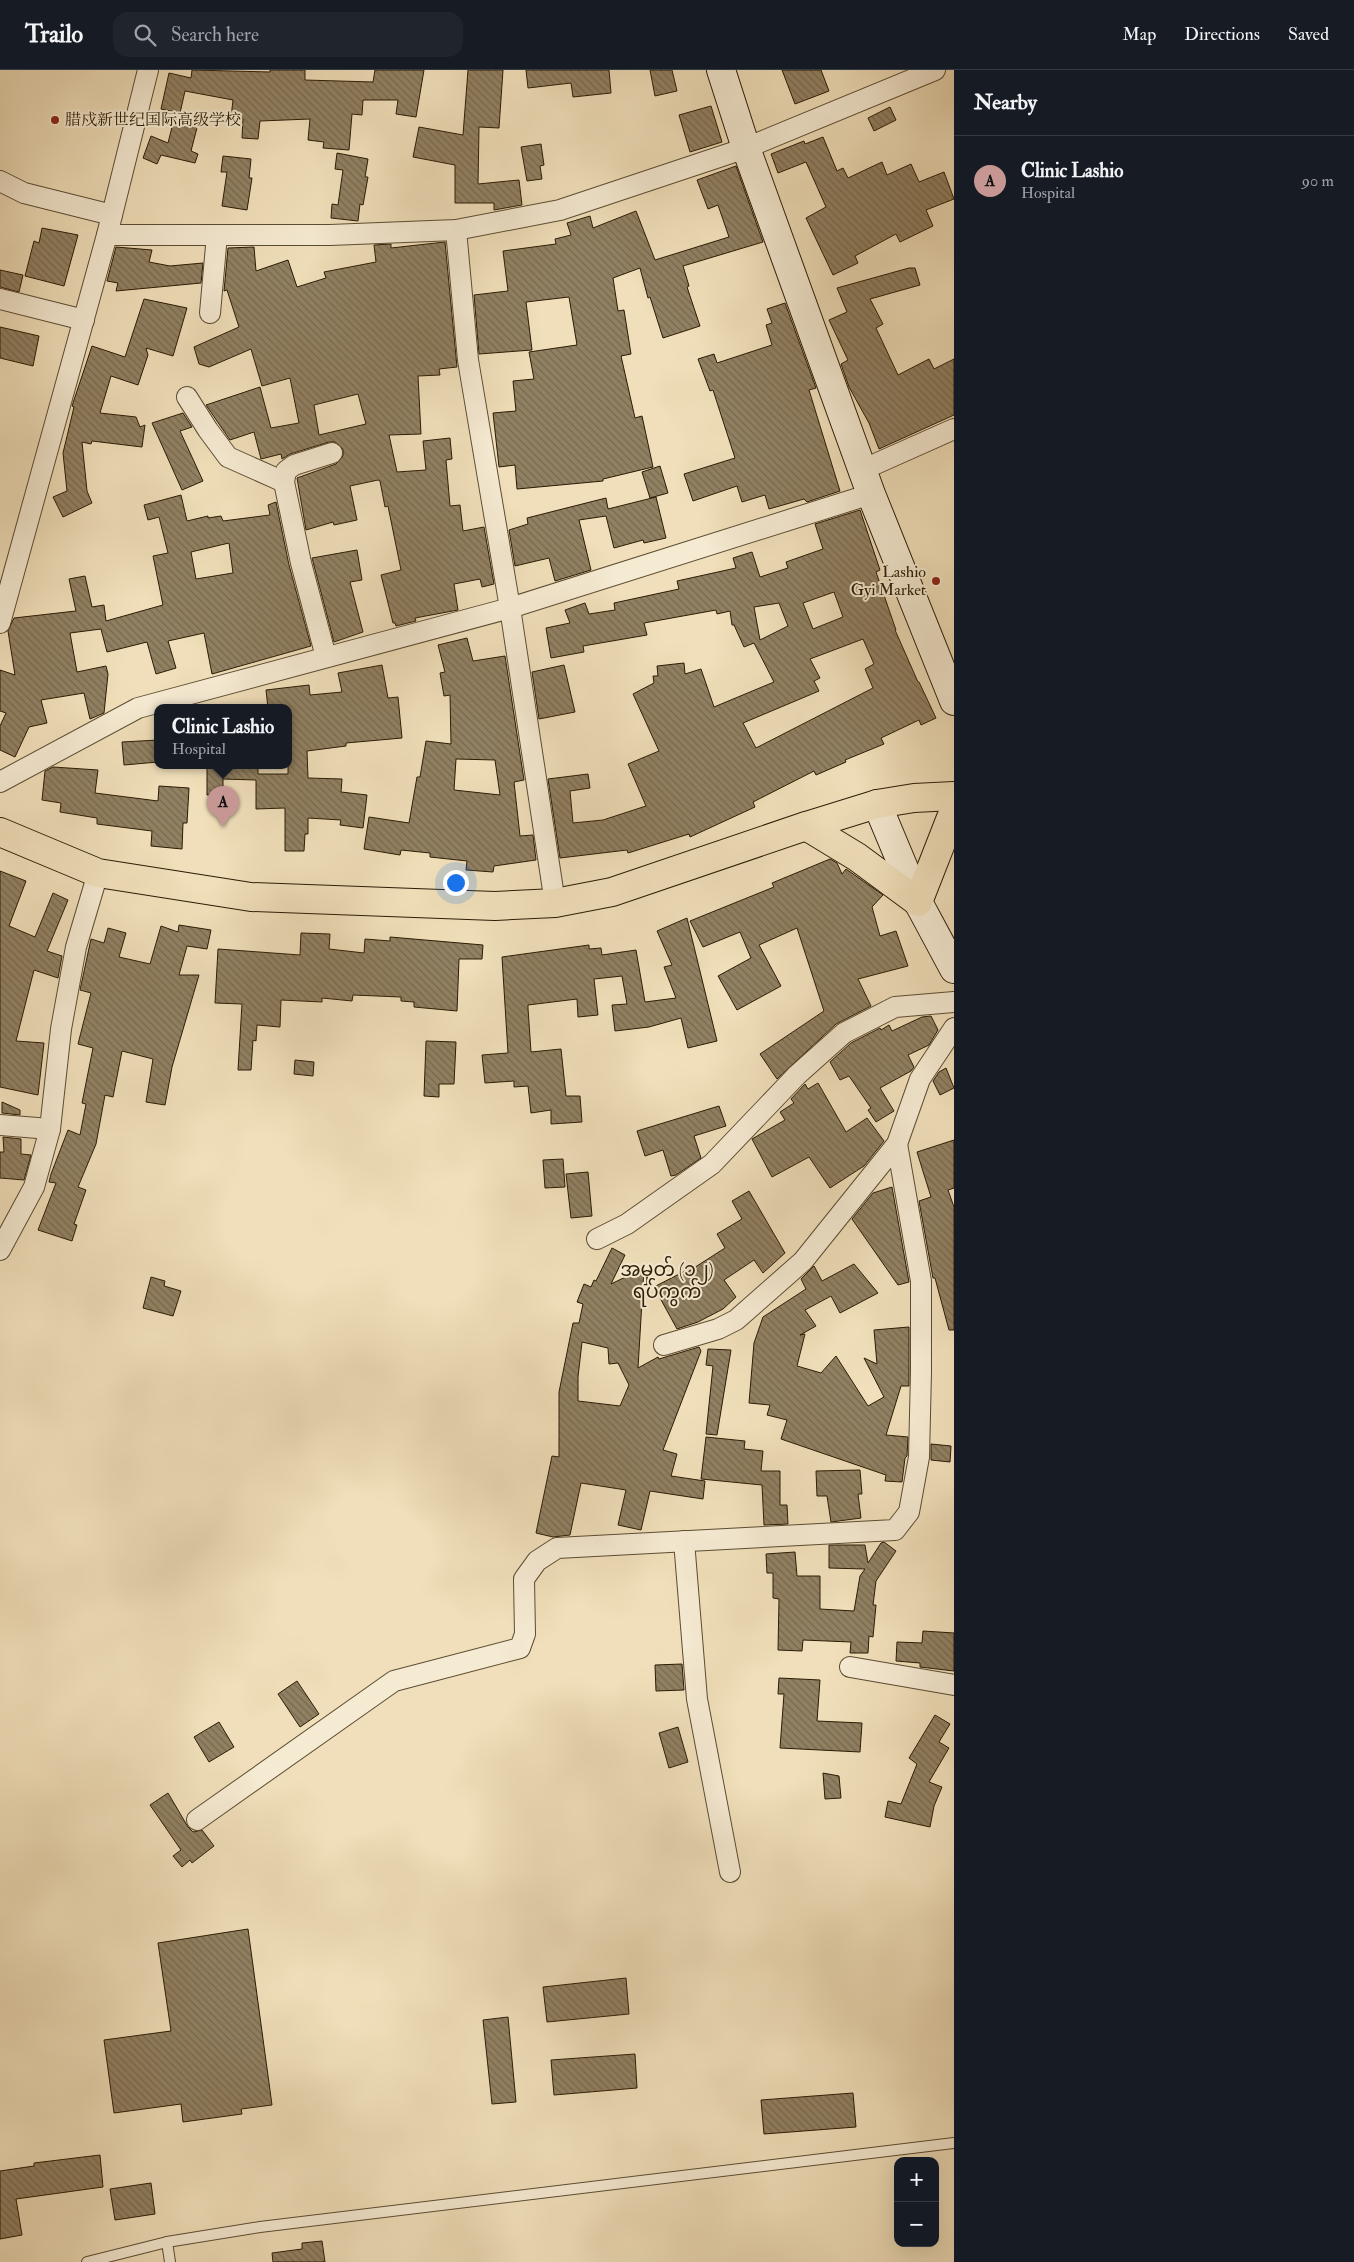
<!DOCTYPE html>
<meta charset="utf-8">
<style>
body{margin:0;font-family:"IM FELL Double Pica","Noto Serif SC","Noto Sans Myanmar",serif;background:#20242c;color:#f1f3f6}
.controls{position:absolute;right:15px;bottom:15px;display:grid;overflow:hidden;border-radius:10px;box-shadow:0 5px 20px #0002}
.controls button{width:45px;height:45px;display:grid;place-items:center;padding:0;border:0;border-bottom:1px solid #363941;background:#171b24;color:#f1f3f6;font:25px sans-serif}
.you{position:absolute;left:455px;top:812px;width:18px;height:18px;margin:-12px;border:4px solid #fff;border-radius:50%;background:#1a73e8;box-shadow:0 0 0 8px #1a73e833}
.badge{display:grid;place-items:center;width:32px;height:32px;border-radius:50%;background:#c59692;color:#111;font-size:16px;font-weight:700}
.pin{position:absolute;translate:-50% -41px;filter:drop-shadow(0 1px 2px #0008)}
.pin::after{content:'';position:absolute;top:26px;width:18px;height:15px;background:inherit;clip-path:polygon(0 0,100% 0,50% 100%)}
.popup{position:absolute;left:154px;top:634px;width:138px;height:65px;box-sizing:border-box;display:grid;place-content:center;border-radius:10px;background:#171b24;filter:drop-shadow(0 1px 4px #0005);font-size:16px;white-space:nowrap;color:#9ea1a6}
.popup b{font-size:19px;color:#f1f3f6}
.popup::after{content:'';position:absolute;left:50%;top:100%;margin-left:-10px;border:10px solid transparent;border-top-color:#171b24}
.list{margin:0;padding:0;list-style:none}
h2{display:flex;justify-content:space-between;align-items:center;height:65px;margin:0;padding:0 20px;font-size:21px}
h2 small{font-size:16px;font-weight:400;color:#9ea1a6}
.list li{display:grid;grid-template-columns:32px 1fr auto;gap:15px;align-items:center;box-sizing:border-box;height:90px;padding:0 20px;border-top:1px solid #363941}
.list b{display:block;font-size:19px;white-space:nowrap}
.list p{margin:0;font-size:16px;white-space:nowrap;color:#9ea1a6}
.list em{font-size:16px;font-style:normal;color:#9ea1a6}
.icon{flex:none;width:28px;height:28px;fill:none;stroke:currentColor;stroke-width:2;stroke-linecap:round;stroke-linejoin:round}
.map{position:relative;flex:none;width:954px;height:2192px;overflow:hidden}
header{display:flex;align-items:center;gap:30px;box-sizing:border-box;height:70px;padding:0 25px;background:#171b24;border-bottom:1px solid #363941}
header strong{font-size:24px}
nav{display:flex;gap:28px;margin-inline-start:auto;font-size:18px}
.search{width:350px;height:45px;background:#20242c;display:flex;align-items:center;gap:12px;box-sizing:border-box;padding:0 18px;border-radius:15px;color:#9ea1a6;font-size:19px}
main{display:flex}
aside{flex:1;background:#171b24}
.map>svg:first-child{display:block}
.building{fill:url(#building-back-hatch);stroke:#2b1b04;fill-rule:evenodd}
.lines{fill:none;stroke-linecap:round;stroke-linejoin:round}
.lane-casing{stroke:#5c4c32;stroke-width:12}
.street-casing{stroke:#5c4c32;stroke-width:22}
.secondary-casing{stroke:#2b1b04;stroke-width:30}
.primary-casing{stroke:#2b1b04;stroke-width:30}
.lane{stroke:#f5ead2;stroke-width:10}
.street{stroke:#f5ead2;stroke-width:20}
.secondary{stroke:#f5ead2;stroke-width:28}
.primary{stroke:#f0dfba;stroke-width:28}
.poi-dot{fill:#8f2418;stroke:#f5ead2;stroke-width:2}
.labels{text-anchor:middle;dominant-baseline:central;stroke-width:4;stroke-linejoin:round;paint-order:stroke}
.poi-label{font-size:16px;fill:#2b1b04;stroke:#f5ead2;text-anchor:start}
.quarter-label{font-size:19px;fill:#2b1b04;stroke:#f5ead2}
</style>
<header>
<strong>Trailo</strong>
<div class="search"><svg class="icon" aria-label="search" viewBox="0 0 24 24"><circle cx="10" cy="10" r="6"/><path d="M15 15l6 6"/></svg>Search here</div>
<nav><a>Map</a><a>Directions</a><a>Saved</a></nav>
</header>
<main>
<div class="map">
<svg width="954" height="2192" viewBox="0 0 954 2192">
<defs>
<pattern id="building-back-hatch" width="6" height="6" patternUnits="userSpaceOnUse" patternTransform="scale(1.25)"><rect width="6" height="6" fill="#918163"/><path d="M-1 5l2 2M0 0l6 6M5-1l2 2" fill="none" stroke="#77694f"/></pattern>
</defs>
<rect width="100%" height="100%" fill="#f0dfba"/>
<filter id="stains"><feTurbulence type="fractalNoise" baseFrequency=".004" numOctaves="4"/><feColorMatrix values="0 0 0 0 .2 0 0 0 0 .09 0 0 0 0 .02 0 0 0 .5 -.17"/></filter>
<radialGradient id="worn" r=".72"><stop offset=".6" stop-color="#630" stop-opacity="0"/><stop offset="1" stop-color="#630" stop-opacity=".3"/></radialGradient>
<g class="building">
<path d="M192 0 270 2V0H305V10L373 12 375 0H424L416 47 396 44 398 30H363L362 45 352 44 349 80 323 78 324 72 308 70 310 49 260 51 258 69 242 68 243 49 231 47 233 30 185 21 180 43 161 39 169 3 191 8Z"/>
<path d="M468 0H503L499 58 479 57 478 114 519 110 522 135 494 140V133H455V95L413 87 419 57 463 65Z"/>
<path d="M526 0H609L611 23 573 27 571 13 528 18Z"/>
<path d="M650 0H672L677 21 655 26Z"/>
<path d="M782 0H821L829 21 795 34Z"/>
<path d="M711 36 722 72 690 82 679 45Z"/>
<path d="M890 37 896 50 874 61 868 48Z"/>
<path d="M174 49 198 54 191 81 198 84 195 93 161 85 157 94 143 88 151 66 168 73Z"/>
<path d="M823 67 837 101 843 98 848 108 882 92 887 105 911 94 919 112 944 102 954 129 926 140 933 156 900 172 896 164 855 186 858 193 833 205 806 148 826 137 806 92 778 103 771 84 804 71 805 74Z"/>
<path d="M541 74 544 95 540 96 542 109 527 111 521 77Z"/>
<path d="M337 83 368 89 365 107H368L363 135 360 134 358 151 331 148 332 134 338 135 343 100 335 99Z"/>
<path d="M223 86 251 89 249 108H252L247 140 222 136 227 102H221Z"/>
<path d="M736 96 763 172 683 196 689 216 687 217 700 256 663 268 650 227 648 228 640 198 613 208 618 241 624 240 631 284 621 286 635 348 642 346 653 397 603 409V411L517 419 515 395 499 397 493 343 516 341 513 311 534 309 529 282 577 275 569 227 526 232 532 280 479 284 474 225 508 221 503 181 556 174 555 169 571 165 567 153 590 146 593 158 636 141 655 190 729 167 718 135 708 139 697 110Z"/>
<path d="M42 158 78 165 64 216 25 206 34 171 39 173Z"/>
<path d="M445 172 457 297 439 299 440 305 418 306 421 364 389 365 397 402 426 400 423 371 450 368 452 389 446 390 450 436 460 435 463 461 484 457 494 514 482 517 480 509 454 514 458 540 415 548 416 551 396 556 395 553H393L381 505 401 500 388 436 385 437 380 411 378 410 350 416 357 450 334 455 333 452 306 460 297 408 336 394 343 386V379L335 372H329L290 384 282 389 281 384 261 389 254 362 230 370 206 335 260 317 271 358 299 353 290 308 262 316 251 279 209 297 199 294 194 277 239 257 227 220 224 221 228 178 254 177 256 201 288 190 297 217 326 208 324 202 376 192 374 175 391 174V178ZM358 324 366 354 319 365 314 335Z"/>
<path d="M116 177 152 180 149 192 170 196 203 193 201 213 116 221 118 213 107 211Z"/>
<path d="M909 198H915L920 215 870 229 883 254 876 258 898 305 929 289 934 299 954 289V345L879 379 869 353 849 317 841 294 848 290 829 250 847 242 837 218Z"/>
<path d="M0 200 23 205 19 222 0 217Z"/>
<path d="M144 229 187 238 173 286 146 278 148 285 138 315 111 306 100 343 136 347 140 357 145 355 142 377 92 371 91 374 82 372 87 421 92 433 63 447 53 427 67 421 63 383 74 337 72 336 92 276 125 287Z"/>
<path d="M785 233 816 318 809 320 840 421 807 432 804 429 769 439 765 425 742 432 737 416 693 431 684 404 735 388 713 320 710 321 698 289 714 284 717 293 772 275 766 255 772 253 767 239Z"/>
<path d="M0 257 39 266 33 296 0 288Z"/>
<path d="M183 343 192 357 180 361 203 411 182 420 152 353Z"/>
<path d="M660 396 668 423 650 428 642 402Z"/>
<path d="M181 425 187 451 208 446V448L221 446 223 451 270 445 268 435 276 432 289 495 311 576 212 604 204 563 168 571 176 598 156 604 147 572 107 582 101 559 70 563 77 602 106 596 108 604 104 643 90 649 84 623 41 630 47 653 29 657 15 687 0 680V656L6 643 0 641V600L15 605 8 561 14 548 76 541 69 509 85 506 92 537 104 535 106 551 163 535 153 486 168 483 159 447 148 450 144 435ZM229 473 233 503 196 509 191 482Z"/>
<path d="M656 427 666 468 644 473 643 470 614 478 606 446 579 450 591 500 555 511 549 488 515 496 509 460 528 454 527 448 606 428 608 439Z"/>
<path d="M860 440 880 500 876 502 896 560H895L918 612H919L936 648 921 655 919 650 881 668 884 674 845 690 846 692 816 705 814 701 753 732 755 737 690 767 689 764 628 783 627 780 560 788 548 709 588 704 590 718 570 721 573 753 603 750 646 736 628 694 659 681 633 624 654 613 653 606H658L657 596 684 593 685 604 701 599 714 637 774 612 754 573 744 577 734 555H732L730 541 717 544 716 540 644 553 647 565 583 576 584 582 551 588 546 558 570 553 565 540 585 533 589 544 615 540 614 533 679 519 677 511 736 498 733 488 752 482 760 507 788 498 786 492 823 479 815 454ZM834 522 843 547 813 559 803 533ZM779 533 788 556 760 570 754 537ZM863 569 874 594 865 599 873 618 756 678 743 653 819 621 814 611 820 608 810 589Z"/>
<path d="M357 480 362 510 350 512 363 562 334 572 312 488Z"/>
<path d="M467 568 473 591 505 586 524 710 514 712 520 766 533 765 536 790 494 796 493 802 466 800 467 791 430 787V783L401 780 400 785 364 779 369 747 409 753 417 707H420L426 671 451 674 450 625 444 626 440 603 445 602 438 575ZM456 689 495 690 500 725 454 720Z"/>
<path d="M382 595 388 628 398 627 402 668 346 673V676L307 681 308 708 342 709 341 722 367 725 363 758 340 755 341 750 308 748V764H305L304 781H285V738L256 739V710L223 709V725H207V696H258V704H288V638H268L266 620 309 615 310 625 342 622 338 603Z"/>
<path d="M564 595 575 642 539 649 532 602Z"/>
<path d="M158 670V692L124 695 122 672Z"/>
<path d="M53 697 98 700 95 723 158 731 159 716 189 718 187 753H183L182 779 151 776 152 761 97 754V748L60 742 61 733 42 730 45 701Z"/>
<path d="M830 789 837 793 842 804 846 799 883 825 872 837 880 866 896 861 908 896 858 909 871 936 836 954 777 1009 760 984 824 941 797 858 759 875 781 916 737 940 718 906 751 888 740 862 703 877 690 851 774 817 772 813Z"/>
<path d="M0 801 26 811 9 856 35 867 53 823 68 830 47 881 62 886 58 908 34 900 16 971 44 973 38 1025 0 1017Z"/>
<path d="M687 848 717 971 688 978 681 948 649 957 615 961 612 935 627 934 622 906 594 909 598 945 578 947 577 929 528 935V938L531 982 561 979 566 1026H580L582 1052 551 1054V1040L531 1043 528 1016 514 1017V1011L485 1013 482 985 508 983 502 887 589 875V879L601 878 602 885 636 880 645 932 676 928 664 897 672 895 657 861Z"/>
<path d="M179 855 211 860 207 879 187 876 179 905H199L172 997 165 1035 146 1032 153 989 122 981 113 1027 105 1025 96 1074 78 1117 86 1120 74 1154 77 1155 72 1171 38 1160 56 1113 49 1112 51 1104 68 1060 80 1065 86 1034 82 1033 93 978 78 974 91 923 80 920 91 869 104 873 108 858 126 863 119 887 150 894 161 856 178 862Z"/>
<path d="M301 863 330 864 329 879 364 883 365 869 390 871V867L483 875 482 889H459L457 941 414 937V932L401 931V927L353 925 352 931 322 928V932L281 930 280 957 257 955 256 971 253 970 251 1000H238L242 934 215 933 218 879 300 885Z"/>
<path d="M931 946 938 960 929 975 908 985 914 997 911 1001 880 1018 894 1041 876 1052 868 1040 871 1038 849 1006 840 1010 830 992 851 973 880 958 881 960 889 955 892 961 922 947Z"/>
<path d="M426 971 456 972 454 1014H439V1027L424 1026Z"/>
<path d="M295 990 314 992 313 1006 294 1004Z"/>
<path d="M946 998 954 1018 940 1025 933 1011 939 1002Z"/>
<path d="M818 1013 846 1062 867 1048 884 1071 864 1096 830 1118 809 1087 772 1107 752 1069 785 1050 780 1042 794 1033 791 1029 805 1014 808 1019Z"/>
<path d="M2 1032 20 1040V1045L2 1043Z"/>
<path d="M719 1036 726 1056 694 1066 701 1088 676 1105 671 1106 663 1080 645 1086 637 1061Z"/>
<path d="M3 1067 21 1069V1084L31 1085 24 1110 0 1108V1082H4Z"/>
<path d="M954 1070V1118L948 1120 954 1137V1260H949L935 1208H933L919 1131 931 1127 917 1082Z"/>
<path d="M563 1089 565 1117 545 1118 543 1090Z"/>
<path d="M588 1102 592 1146 571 1148 566 1104Z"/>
<path d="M892 1117 909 1212 898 1215 852 1149 873 1123Z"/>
<path d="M749 1121 785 1183 763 1203 754 1190 724 1210 736 1227 723 1239 698 1252 677 1259 654 1217 685 1201 686 1203 725 1178 717 1164 742 1149 732 1131Z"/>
<path d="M612 1178 625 1185 611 1214 644 1198 638 1298 658 1287 659 1289 699 1277 701 1281 663 1380 677 1384 671 1406 705 1411 703 1429 650 1421 641 1460 618 1455 626 1420 581 1413 570 1465 553 1467 536 1463 552 1386 559 1387V1322L573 1253H579L583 1234 577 1232 584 1214 591 1217 594 1210 596 1211ZM582 1272 608 1278 609 1294 618 1293 629 1315 620 1336 578 1331V1307Z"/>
<path d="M854 1194 878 1223 840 1243 831 1226 805 1240 816 1256 800 1265 805 1264 797 1296 821 1303 836 1286 868 1336 884 1327 864 1288 877 1294 874 1260 909 1257V1316H901L886 1365 908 1367 907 1386 905 1388 902 1412 885 1411 886 1405 781 1369 787 1350 767 1345 770 1335 749 1333 754 1273 763 1247 806 1219 801 1209 814 1196 822 1211Z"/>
<path d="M151 1207 165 1211 164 1216 181 1221 173 1246 143 1238Z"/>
<path d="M708 1279 731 1280 717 1365 706 1364 713 1296 706 1295Z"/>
<path d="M706 1367 745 1371 744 1379 763 1381 761 1401H780V1435H787L788 1454 764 1455 762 1415 701 1409Z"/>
<path d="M931 1374 951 1376 950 1392 931 1390Z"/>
<path d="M860 1400 862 1424H858L861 1448 831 1452 827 1426H817L816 1401Z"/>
<path d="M884 1472 896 1481 876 1511 873 1535H876L873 1567 869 1566 868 1583H850L851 1572 803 1570 802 1581 778 1580 779 1529 773 1528V1503H767L766 1484 795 1482 797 1506H820V1539L854 1541 860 1506 865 1499 829 1498V1475H865L868 1493 881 1473Z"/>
<path d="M923 1561 954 1563V1601L920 1597V1593L896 1591 897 1572 922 1573Z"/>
<path d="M682 1594 684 1620 656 1621 655 1595Z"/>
<path d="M779 1608 820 1610 817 1651 862 1653 860 1682 780 1678 784 1624H778Z"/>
<path d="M297 1611 319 1644 300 1657 278 1624Z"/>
<path d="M935 1645 950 1654 939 1672 949 1678 929 1712 942 1717 934 1736 930 1757 885 1747 888 1731 901 1734 917 1694 909 1688Z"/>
<path d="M219 1652 234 1677 209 1692 194 1667Z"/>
<path d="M678 1657 688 1692 669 1698 659 1663Z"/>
<path d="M823 1703 839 1706 841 1728 825 1729Z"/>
<path d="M168 1723 188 1757 193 1762 202 1760 214 1776 192 1793 190 1790 182 1797 173 1786 181 1780 150 1735Z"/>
<path d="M248 1859 272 2035 241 2039 242 2044 183 2052 181 2034 114 2043 104 1970 171 1961 158 1873Z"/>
<path d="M626 1908 629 1944 547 1952 543 1917Z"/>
<path d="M508 1947 516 2032 492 2034 483 1950Z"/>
<path d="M635 1984 637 2018 554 2025 551 1990Z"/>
<path d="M853 2023 856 2057 764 2064 761 2030Z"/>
<path d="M100 2085 103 2117 16 2129 22 2165 0 2169V2101L34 2096V2093Z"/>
<path d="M151 2113 155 2144 115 2150 110 2119Z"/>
<path d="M322 2171 325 2192H273L272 2183 302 2179V2173Z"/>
</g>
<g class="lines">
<defs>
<g id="lane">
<path d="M167 2172 170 2192"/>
<path d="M87 2192 167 2172 260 2157 954 2073"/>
</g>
<g id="street">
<path d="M0 111 24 123 112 145"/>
<path d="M456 160 468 290 510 538 555 833"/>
<path d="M107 165H330L456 160 560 140 746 78 935 0"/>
<path d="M0 229 84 250"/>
<path d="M210 243 217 165"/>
<path d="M187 327 208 360 228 387 284 412"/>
<path d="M862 400 954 359"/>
<path d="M0 553 107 165 148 0"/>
<path d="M326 587 301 493 284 412 286 401 294 395 332 383"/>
<path d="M0 712 138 638 510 538 871 424"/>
<path d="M0 1055 50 1059"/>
<path d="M597 1169 627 1154 712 1094 797 1005 844 963 895 937 954 932"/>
<path d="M0 1180 34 1117 50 1059 61 959 76 877 98 803"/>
<path d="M664 1275 718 1259 736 1250 803 1191 897 1074 920 1009 954 958"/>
<path d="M684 1471 697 1629 730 1802"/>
<path d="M850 1597 954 1615"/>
<path d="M197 1750 394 1611 520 1578 525 1564 524 1509 537 1491 557 1478 895 1460 909 1442 919 1387 921 1302V1211L897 1074"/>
</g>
<g id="secondary">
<path d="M721 0 746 78 871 424 954 631"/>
<path d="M877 734 918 832 954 899"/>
</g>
<g id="primary">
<path d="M806 756 857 787 918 832 954 740"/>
<path d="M0 762 98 803 251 827 495 836 555 833 612 822 806 756 877 734 914 728 954 726"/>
</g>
</defs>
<use href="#lane" class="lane-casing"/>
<use href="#street" class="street-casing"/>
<use href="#secondary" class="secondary-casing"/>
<use href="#primary" class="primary-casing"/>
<use href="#lane" class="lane"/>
<use href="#street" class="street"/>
<use href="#secondary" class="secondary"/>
<use href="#primary" class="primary"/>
</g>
<g class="poi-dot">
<circle cx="55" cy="50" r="5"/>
<circle cx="936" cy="511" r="5"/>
</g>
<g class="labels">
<g class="poi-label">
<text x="65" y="50">腊戍新世纪国际高级学校</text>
<text x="926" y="502" text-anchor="end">Lashio<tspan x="926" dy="18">Gyi Market</tspan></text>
</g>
<g class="quarter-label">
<text x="667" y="1200">အမှတ် (၁၂)<tspan x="667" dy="22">ရပ်ကွက်</tspan></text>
</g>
</g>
<rect width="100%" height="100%" filter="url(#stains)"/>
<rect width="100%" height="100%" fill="url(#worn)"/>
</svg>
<div class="controls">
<button>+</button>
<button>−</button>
</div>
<div class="you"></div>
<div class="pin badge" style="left:223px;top:757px">A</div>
<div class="popup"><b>Clinic Lashio</b>Hospital</div>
</div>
<aside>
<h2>Nearby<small></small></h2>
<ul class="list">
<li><span class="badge">A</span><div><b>Clinic Lashio</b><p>Hospital</p></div><em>90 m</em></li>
</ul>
</aside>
</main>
